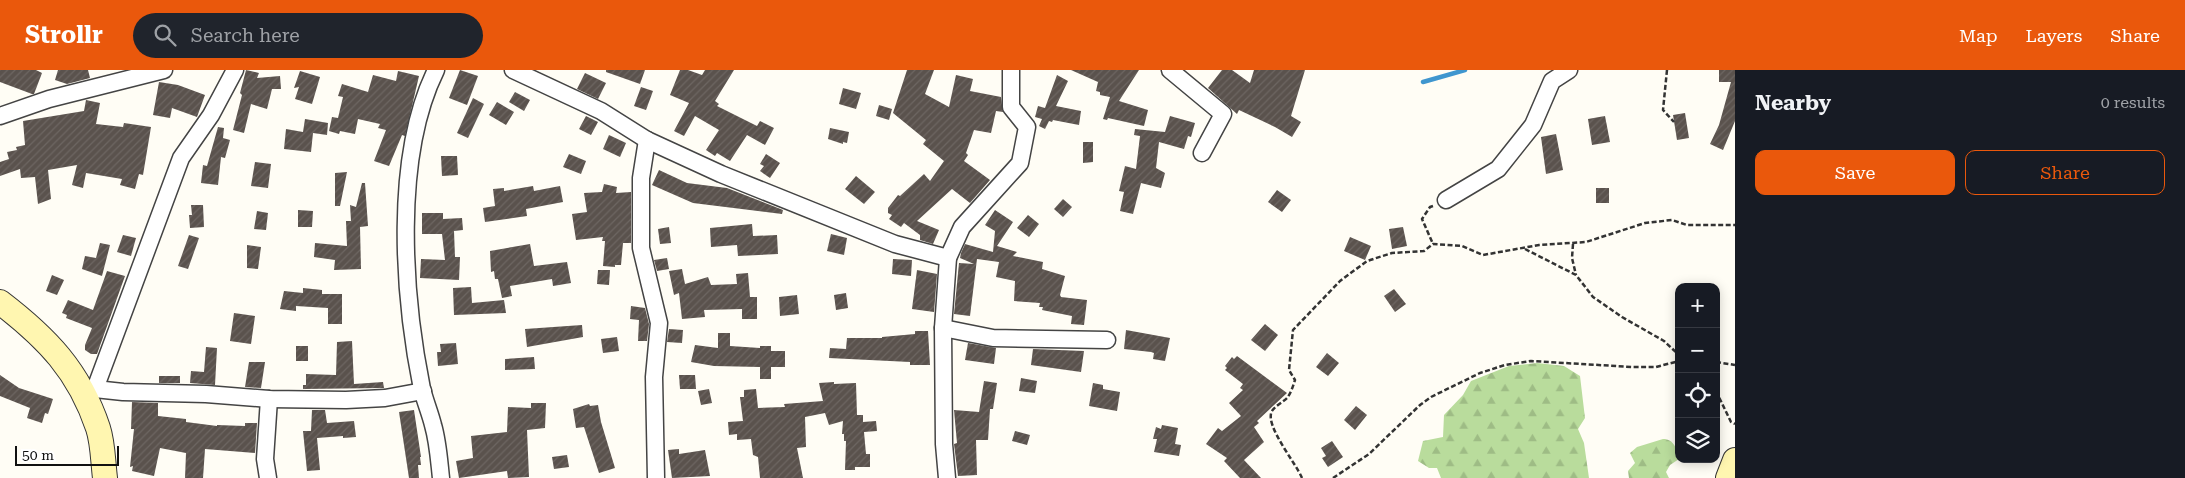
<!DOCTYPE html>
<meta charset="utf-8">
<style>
body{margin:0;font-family:"Roboto Serif",serif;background:#20242c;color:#f1f3f6}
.controls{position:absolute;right:15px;bottom:15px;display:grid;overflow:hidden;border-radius:10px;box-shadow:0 2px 12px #0003}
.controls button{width:45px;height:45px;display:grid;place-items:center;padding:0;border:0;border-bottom:1px solid #363941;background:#171b24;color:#f1f3f6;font:25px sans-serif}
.scale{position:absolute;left:15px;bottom:12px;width:104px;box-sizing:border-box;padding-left:5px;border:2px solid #111;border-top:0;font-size:14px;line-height:18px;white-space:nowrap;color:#111;-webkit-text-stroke:4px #fff;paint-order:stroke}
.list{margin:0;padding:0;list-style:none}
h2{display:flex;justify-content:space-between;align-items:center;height:65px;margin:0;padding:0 20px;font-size:21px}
h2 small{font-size:16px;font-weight:400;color:#9ea1a6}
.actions{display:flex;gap:10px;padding:15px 20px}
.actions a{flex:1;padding:11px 0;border:1px solid #ea580c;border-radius:10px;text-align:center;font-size:18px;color:#ea580c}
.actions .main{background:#ea580c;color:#fff}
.icon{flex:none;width:28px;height:28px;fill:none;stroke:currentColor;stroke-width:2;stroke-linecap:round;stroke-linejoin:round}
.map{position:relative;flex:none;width:1735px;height:408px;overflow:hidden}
header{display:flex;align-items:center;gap:30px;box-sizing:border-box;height:70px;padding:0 25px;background:#ea580c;color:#fff}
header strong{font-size:24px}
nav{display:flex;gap:28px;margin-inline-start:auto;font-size:18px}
.search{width:350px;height:45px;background:#20242c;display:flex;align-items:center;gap:12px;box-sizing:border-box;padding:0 18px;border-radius:28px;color:#9ea1a6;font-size:19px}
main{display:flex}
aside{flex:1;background:#171b24}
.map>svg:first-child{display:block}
.forest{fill:url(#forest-firs)}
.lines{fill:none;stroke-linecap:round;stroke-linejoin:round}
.stream{stroke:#3f96cf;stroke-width:4.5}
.building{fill:url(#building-hatch)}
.street-casing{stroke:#444;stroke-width:19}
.secondary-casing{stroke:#333;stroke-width:26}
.path{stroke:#333;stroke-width:2.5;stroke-dasharray:5 2.5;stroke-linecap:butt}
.street{stroke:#fff;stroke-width:16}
.secondary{stroke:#fff6b0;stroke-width:24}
</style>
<header>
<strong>Strollr</strong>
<div class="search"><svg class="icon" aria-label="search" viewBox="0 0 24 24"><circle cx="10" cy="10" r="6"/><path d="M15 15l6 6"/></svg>Search here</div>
<nav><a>Map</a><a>Layers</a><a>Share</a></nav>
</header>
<main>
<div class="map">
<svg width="1735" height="408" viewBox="0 0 1735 408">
<defs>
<pattern id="forest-firs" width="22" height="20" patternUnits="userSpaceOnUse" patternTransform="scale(1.25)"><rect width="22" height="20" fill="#b9dc9c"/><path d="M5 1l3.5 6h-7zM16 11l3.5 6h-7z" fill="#9ebc85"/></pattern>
<pattern id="building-hatch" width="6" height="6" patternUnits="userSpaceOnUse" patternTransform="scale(1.25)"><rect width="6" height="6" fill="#5a524d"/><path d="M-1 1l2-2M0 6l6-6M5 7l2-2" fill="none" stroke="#6d6662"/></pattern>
</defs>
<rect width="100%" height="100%" fill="#fffdf5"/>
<g class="forest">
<path d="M1537 293 1564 296 1580 306 1585 348 1578 359 1584 373 1589 408H1441L1437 398H1429L1418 391 1423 371 1443 367 1444 345 1463 325 1471 311 1509 296Z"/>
<path d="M1663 369C1674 369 1677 379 1679 389L1670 395 1666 402 1669 408H1629L1628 401 1635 393 1630 383 1637 377Z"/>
</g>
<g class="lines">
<path class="stream" d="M1423 12 1465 0"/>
</g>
<g class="building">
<path d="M0 0H36L42 3 34 24H32L0 12Z"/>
<path d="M58 0H88L90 8 67 14 55 10Z"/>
<path d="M246 0 259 3 257 8 280 6 281 19H272L267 39 251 34 244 63 233 60 242 25 240 23Z"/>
<path d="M460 0 478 6 467 35 449 28Z"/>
<path d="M606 0H645L640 14 606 2Z"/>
<path d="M680 0H688L702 5 705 0H734L715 31 719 34 717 36 757 56 760 51 774 58 765 75 747 65 730 91 717 83 715 86 706 80 719 60 695 46 684 66 674 61 689 33 670 25Z"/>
<path d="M907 0H934L925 24 949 37 956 5 973 9 970 21 1001 27 1003 42 996 41 991 63 974 60 966 83 968 85 964 91 990 110 970 133 952 119 917 151 939 160 933 174 920 170V165L904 153 901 157 889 149 892 145 888 143V138L898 125 900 126 924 104 930 111 944 91 923 74 926 70 893 43Z"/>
<path d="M1071 0H1139L1119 31 1148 40 1144 56 1108 48 1107 50 1103 49 1110 27 1100 25V22L1096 21 1098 12Z"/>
<path d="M1222 0H1232L1250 13 1254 0H1305L1291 46 1301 52 1292 67 1275 57 1239 40 1237 44 1208 18Z"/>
<path d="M1719 0H1735V51L1723 80 1710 74 1719 55 1731 12H1719Z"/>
<path d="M300 1 320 7 312 34 295 29 299 17 294 18Z"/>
<path d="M398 1 419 6 405 66 402 65 389 96 374 91 386 60 378 58 380 54 358 49 355 64 340 61 339 64 329 61 332 47 338 48 343 27 338 26 342 14 368 22 373 5 396 11Z"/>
<path d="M585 3 606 13 598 29 577 19Z"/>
<path d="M1057 5 1068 11 1056 36 1081 41 1079 55 1053 50 1052 52 1049 51 1045 59 1039 56 1042 49 1035 47 1038 36 1045 38Z"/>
<path d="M159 12 178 15 205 25 197 47 172 38 170 48 153 45Z"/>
<path d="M641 17 653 21 646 40 634 36Z"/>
<path d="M843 18 861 23 856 39 839 34Z"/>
<path d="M515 22 530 30 524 41 509 32Z"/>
<path d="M473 28 484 34 468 68 457 63Z"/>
<path d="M86 30 100 33 96 54 123 57 124 53 151 57 143 105 139 104 135 119 120 115 122 109 86 103 83 118 72 115 77 95 48 100 51 129 38 134 35 107 21 108 20 99 0 106V92L9 89 7 82 17 80 16 77 25 75 23 51 84 41Z"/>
<path d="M497 32 514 42 506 55 489 45Z"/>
<path d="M879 35 892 39 889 50 876 46Z"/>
<path d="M1685 43 1689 68 1677 70 1673 45Z"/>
<path d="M586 46 598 52 591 65 579 59Z"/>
<path d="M1170 46 1195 53 1191 67 1188 66 1184 79 1159 72 1156 98 1165 103 1161 118 1141 113 1133 144 1120 141 1124 122 1119 121 1125 96 1136 99 1140 66 1134 65 1135 59 1165 62Z"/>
<path d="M1605 46 1610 72 1592 75 1588 49Z"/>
<path d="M305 49 328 53 327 65 313 63 311 82 284 79 286 59 303 62Z"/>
<path d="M218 57 224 58 223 68 230 70 225 88 221 87 218 115 201 113 203 95 207 96Z"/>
<path d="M830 58 849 62 847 73 843 72V74L828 69Z"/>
<path d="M1556 64 1563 100 1546 104 1541 67Z"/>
<path d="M609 65 626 73 620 87 603 79Z"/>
<path d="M1083 72H1093V92L1083 93Z"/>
<path d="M569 84 586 91 581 104 563 97Z"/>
<path d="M766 84 780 93 770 108 760 101 764 96 760 94Z"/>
<path d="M441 86H457L458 105 442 106Z"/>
<path d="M255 92 271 94 268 118 251 116Z"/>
<path d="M659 100 687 113 727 118 783 140 782 144 693 133 652 115Z"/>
<path d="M347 102 340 136H335V103Z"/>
<path d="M856 106 875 122 864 134 845 119Z"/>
<path d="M362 113H365L368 156 360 157 361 199 334 200 335 190 314 187 315 173 347 176 346 151H351L350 135 356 137Z"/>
<path d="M604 114 617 117 616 123 631 122V173H623L621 195H615V197L603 196 605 171H602L603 167 576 170 572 144 587 142 584 123 602 122Z"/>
<path d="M533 116 534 121 560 116 563 132 526 139 527 146 485 152 483 138 495 136 493 119 504 118V121Z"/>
<rect x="1596" y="118" width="13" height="15"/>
<path d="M1277 120 1291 130 1282 142 1268 132Z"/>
<path d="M1063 129 1072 137 1063 147 1054 139Z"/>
<path d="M191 135H203L204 157 190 158 189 145H192Z"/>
<path d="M298 140 313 141 312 157H298Z"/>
<path d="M995 140 1013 152 997 176 1017 182 1013 186 1043 192 1042 199 1065 206 1060 225 1061 227 1087 230 1084 255 1071 254 1072 246 1042 240 1043 237H1039L1040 233 1014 231 1015 211 996 207 999 192 977 189 970 246 954 244 959 193 974 194 960 188 961 183 965 174 993 182 995 161 985 155Z"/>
<path d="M257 141 268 143 266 160 254 159Z"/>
<path d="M422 143H443V149L462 148 463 160 454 161 455 187H460L459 210 420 208 421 189 445 190 442 164H422Z"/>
<path d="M1028 145 1039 154 1029 167 1017 158Z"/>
<path d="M752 154 753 166 777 165 778 184 738 186 737 175 711 177 710 158Z"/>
<path d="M669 157 671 173 660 174 658 159Z"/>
<path d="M1403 157 1407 176 1392 179 1389 159Z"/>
<path d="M831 164 847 168 844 185 827 181Z"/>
<path d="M123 165 136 168 131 186 117 182Z"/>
<path d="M189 165 199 168 188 199 178 196Z"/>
<path d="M1350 167 1371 176 1365 190 1344 181Z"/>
<path d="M100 173 110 175 102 206 82 199 85 186 96 188Z"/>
<path d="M530 174 534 196 567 192 571 213 553 216 552 209 510 216 512 226 502 228 498 209H495L494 201 491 202 490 181Z"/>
<path d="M247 175 261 177 258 199 247 198Z"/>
<path d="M667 188 669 199 657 201 654 190Z"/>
<path d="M893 189 912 190 911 206 892 204Z"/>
<path d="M682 199 685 214 708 207 711 215 737 214 736 204 748 203 750 227H757V249H742V239L704 240 705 247 682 249 679 223 674 225 669 201Z"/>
<path d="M598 200H610L609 215 597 214Z"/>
<path d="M917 200 937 204 934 242 912 239Z"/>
<path d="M107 201 125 206 97 284H91L85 280V275L92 258 66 248 67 245 62 243 68 230 93 240Z"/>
<path d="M52 205 64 210 57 225 46 221Z"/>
<path d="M471 217 472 233 504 230 506 243 454 245 453 218Z"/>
<path d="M303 218 322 220V224H342V254H328V238L296 236V241L280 239 284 221 303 223Z"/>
<path d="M1394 219 1406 234 1395 242 1384 226Z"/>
<path d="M846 223 848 238 836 240 834 225Z"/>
<path d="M797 225 799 244 780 246 779 227Z"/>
<path d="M631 236 645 238 649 254 647 271H638L639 250 630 249Z"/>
<path d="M234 243 255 246 251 274 230 271Z"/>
<path d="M1265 254 1278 265 1265 281 1251 270Z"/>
<path d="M582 255 583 267 527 277 525 259Z"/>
<path d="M669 259 683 260 682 273 667 272Z"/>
<path d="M1126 260 1170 268 1165 291 1153 289 1154 283 1151 282 1124 279Z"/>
<path d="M915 261H928L930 295H910V292L829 288 830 278 846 279 847 268H882V267L915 264Z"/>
<path d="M718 263H730V276L760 278V276H771V281H785V297H771V309H760V297L714 296 691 292 695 275 718 278Z"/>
<path d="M617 267 619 281 603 283 601 269Z"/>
<path d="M352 271 354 314 383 312 384 318 303 319V315H306V304L336 305 337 272Z"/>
<path d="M456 273 458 294 438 296 437 282H441L440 274Z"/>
<path d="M968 273 996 278 994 294 965 290Z"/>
<rect x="296" y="276" width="12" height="15"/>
<path d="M206 277 217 278 215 315 190 313 191 301 204 302Z"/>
<path d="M1033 279 1084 281 1081 302 1031 295Z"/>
<path d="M1327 283 1339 293 1328 306 1316 297Z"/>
<path d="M1237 286 1287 323 1257 351 1259 353 1254 357 1264 372 1244 390 1261 408H1240L1224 391 1227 388 1206 374 1218 358 1222 361 1241 346 1229 333 1243 320 1240 318 1243 314 1225 300 1227 298 1225 296 1232 287 1234 289Z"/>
<path d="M534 287 535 299 505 300V289Z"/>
<path d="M249 292H265L261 318 245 317Z"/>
<path d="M0 305 19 318 53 329 48 344 45 343 42 353 27 348 30 338 0 326Z"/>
<path d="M679 305H695L696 319H680Z"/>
<rect x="159" y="306" width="21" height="7"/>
<path d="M1021 308 1037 311 1035 323 1019 321Z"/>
<path d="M984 311 997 313 993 339H990L988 370H976L977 405 958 406 954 374 957 373 954 340 979 342Z"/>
<path d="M834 312V314L856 313 857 345H863V352L876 351 877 361 864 362 866 384H870V397H855V400H845L846 371H844V364H842L843 351 829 355 825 343 805 347 806 377 797 378 803 408H760L758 387 753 385 751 369 737 370V364L729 365 728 352 743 351 740 327H744V320L756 319 758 338 785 337 784 334 823 331 819 313Z"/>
<path d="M1093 313 1103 315V319L1120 322 1117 341 1089 336Z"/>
<path d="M709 319 712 333 701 335 698 321Z"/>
<path d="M132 332 158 333V346L186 349V352L217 356V355L245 356V353H257L255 383 205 379 203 408H185L186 383 160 378 154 406 132 401 133 396 130 397 134 359H131Z"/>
<path d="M531 333H546L545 358 527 360 529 407 508 408 507 401 459 408 456 391 473 388 471 366 507 362 508 337 531 338Z"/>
<path d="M589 334 590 336 598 335 601 352 615 398 599 403 584 357 576 358 573 339Z"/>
<path d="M1356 336 1367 345 1355 360 1344 350Z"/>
<path d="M312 340H325L327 353 354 351 356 367 343 368V366L317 368 320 400 307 401 303 361H311Z"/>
<path d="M414 340 421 387H420L421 395H418L419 408H409L399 342Z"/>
<path d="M1162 355 1178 358 1175 374 1181 375 1179 386 1154 382 1157 369H1153L1156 357 1161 359Z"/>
<path d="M1015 361 1030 365 1027 375 1012 371Z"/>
<path d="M1332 371 1343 387 1328 397 1322 388 1326 386 1321 378Z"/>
<path d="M679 379V384L705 380 710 406 672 408 668 380Z"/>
<path d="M567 385 569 397 554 399 552 387Z"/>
</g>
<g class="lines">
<defs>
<g id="street">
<path d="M436 0C393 87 403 225 422 319 425 331 430 343 433 355 438 372 439 390 441 408"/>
<path d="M513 0 601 41 647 70 721 104 895 174 948 188"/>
<path d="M1170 0 1223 44 1202 83"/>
<path d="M0 46 49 29 164 0"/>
<path d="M647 70 641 108V178L659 253 654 307 656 408"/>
<path d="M1446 130 1498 99 1533 55 1552 11 1569 0"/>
<path d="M943 258 993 268 1107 270"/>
<path d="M95 319 181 88 211 45 235 0"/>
<path d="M85 323 95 319 123 322 206 324 269 329 346 330 385 328 423 321"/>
<path d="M268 408 265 389 269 329"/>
<path d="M947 408 944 374 943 258 948 188 962 157 1020 93 1027 57 1011 37V0"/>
</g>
<g id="secondary">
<path d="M0 232C47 268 79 301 98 358 103 373 103 392 105 408"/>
<path d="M1728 408 1735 390"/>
</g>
</defs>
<use href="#street" class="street-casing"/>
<use href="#secondary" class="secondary-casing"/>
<g class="path">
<path d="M1667 0 1663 40 1674 52"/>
<path d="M1433 136 1430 137 1422 149 1433 174"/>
<path d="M1573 174 1572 188 1576 205"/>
<path d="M1525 179 1576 205 1593 227 1622 247 1664 271 1679 285"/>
<path d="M1716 292 1735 295"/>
<path d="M1716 321 1731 352 1735 354"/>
<path d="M1302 408C1296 393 1264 355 1272 341 1275 336 1283 332 1287 328 1291 323 1293 316 1295 310L1289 300 1293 260 1340 211 1367 191 1392 183 1424 181 1433 174 1462 176 1483 185 1539 175 1586 172 1645 153 1672 150 1687 155H1735"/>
<path d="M1333 408 1369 384 1420 335 1431 327 1480 303 1505 295 1531 291 1632 297H1656L1679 291"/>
</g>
<use href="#street" class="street"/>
<use href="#secondary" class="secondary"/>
</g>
</svg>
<div class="controls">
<button>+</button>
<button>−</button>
<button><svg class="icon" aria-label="locate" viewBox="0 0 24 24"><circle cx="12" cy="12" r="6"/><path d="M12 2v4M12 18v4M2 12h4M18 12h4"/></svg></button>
<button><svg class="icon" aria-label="layers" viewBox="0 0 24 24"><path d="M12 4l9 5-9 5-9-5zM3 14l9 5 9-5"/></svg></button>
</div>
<div class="scale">50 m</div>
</div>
<aside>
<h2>Nearby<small>0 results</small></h2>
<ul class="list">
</ul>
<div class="actions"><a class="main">Save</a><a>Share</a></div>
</aside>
</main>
